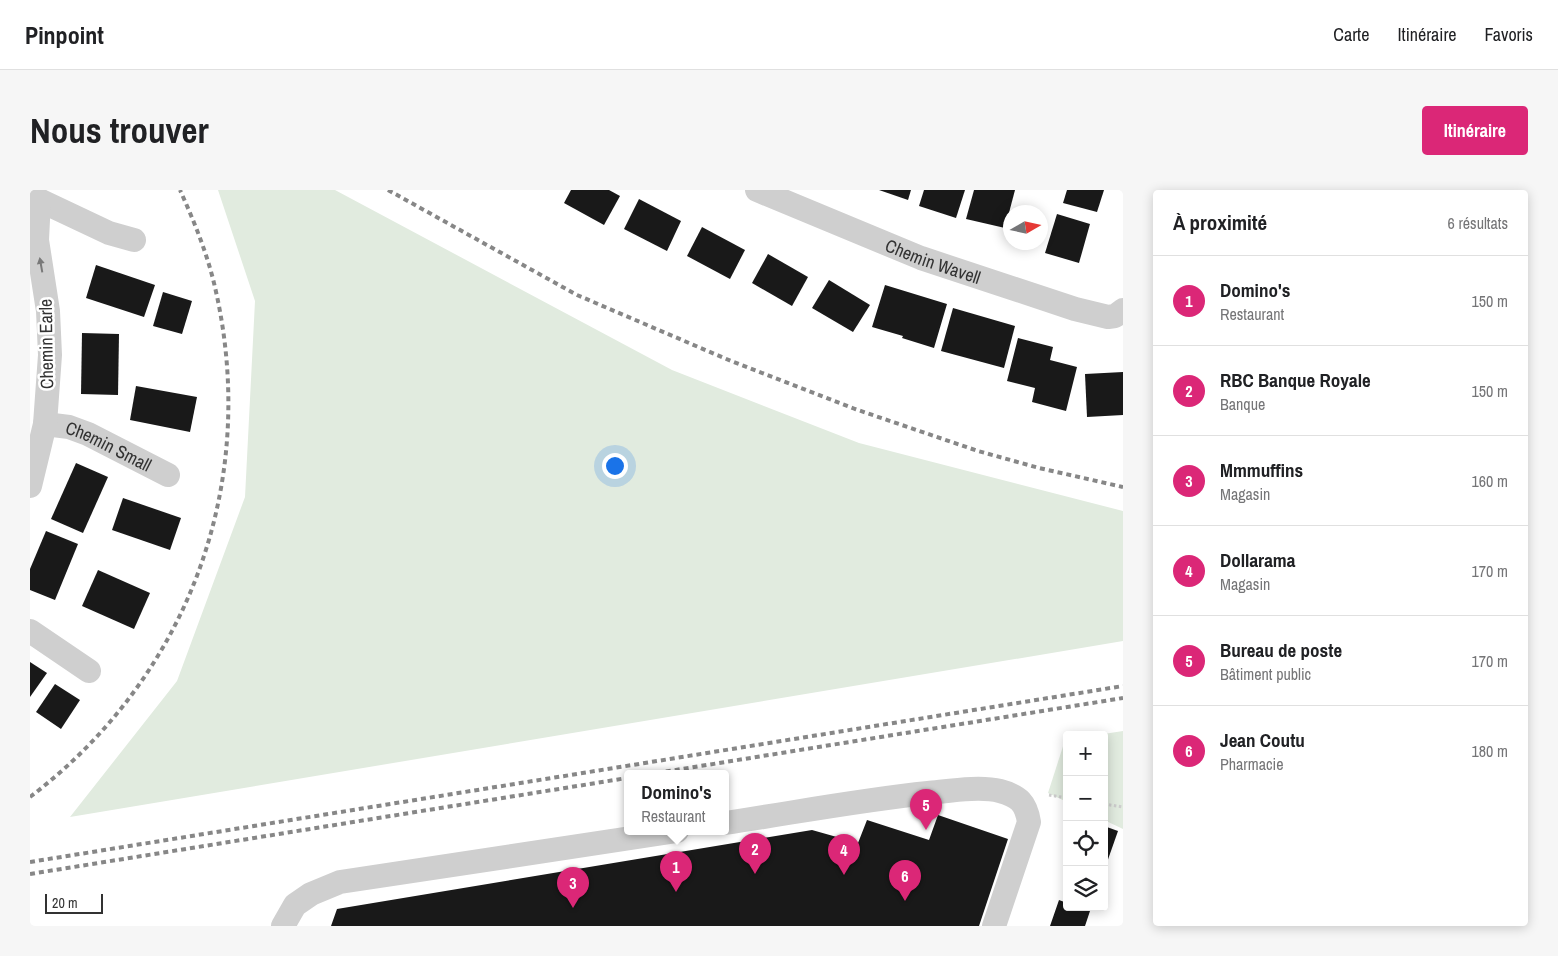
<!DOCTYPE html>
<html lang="fr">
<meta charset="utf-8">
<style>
body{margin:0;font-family:"Archivo Narrow",sans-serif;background:#f6f6f6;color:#202124}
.controls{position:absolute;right:15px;bottom:15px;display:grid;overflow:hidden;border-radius:5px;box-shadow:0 2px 12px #0003}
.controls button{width:45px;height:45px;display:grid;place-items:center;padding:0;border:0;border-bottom:1px solid #e0e0e0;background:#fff;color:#202124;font:25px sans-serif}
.compass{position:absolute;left:973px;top:15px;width:45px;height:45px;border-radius:50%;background:#fff;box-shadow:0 2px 12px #0003;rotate:81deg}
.scale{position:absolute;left:15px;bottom:12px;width:58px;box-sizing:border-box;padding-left:5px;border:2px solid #323232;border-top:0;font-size:14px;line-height:18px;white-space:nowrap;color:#323232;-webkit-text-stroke:4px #fff;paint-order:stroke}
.you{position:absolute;left:584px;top:275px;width:18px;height:18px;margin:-12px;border:4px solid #fff;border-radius:50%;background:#1a73e8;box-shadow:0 0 0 8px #1a73e833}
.badge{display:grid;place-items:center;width:32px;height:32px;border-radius:50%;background:#db2777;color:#fff;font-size:16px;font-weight:700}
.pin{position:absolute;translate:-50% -41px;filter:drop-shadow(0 1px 2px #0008)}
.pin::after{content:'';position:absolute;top:26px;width:18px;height:15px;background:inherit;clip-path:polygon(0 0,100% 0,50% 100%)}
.popup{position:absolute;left:594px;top:580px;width:105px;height:65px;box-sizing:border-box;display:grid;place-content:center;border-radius:5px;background:#fff;filter:drop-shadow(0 1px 4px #0005);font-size:16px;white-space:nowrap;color:#757577}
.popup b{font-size:19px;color:#202124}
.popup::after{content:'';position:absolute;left:50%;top:100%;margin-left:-10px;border:10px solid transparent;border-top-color:#fff}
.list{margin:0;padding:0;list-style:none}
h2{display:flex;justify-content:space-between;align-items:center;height:65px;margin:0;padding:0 20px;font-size:21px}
h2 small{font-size:16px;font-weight:400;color:#757577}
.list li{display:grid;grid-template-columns:32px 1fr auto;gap:15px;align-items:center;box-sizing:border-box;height:90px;padding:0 20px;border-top:1px solid #e0e0e0}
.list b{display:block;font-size:19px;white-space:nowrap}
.list p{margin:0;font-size:16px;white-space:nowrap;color:#757577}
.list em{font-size:16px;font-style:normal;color:#757577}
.icon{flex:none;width:28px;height:28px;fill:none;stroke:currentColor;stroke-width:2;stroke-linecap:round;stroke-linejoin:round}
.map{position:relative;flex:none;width:1093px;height:736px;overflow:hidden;border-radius:5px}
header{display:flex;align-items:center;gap:30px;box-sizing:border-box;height:70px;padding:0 25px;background:#fff;border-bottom:1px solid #e0e0e0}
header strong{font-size:24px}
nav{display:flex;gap:28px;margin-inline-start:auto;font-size:18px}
.intro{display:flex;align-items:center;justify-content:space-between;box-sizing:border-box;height:120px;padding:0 30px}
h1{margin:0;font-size:35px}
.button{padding:12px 22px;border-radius:5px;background:#db2777;color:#fff;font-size:18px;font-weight:700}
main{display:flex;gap:30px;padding:0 30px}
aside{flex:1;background:#fff;border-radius:5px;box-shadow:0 2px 12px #0003}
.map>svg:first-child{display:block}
.green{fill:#e1ebdf}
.building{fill:#191919}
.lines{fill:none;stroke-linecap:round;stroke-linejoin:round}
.path{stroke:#ccc;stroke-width:3;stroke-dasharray:2.5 2.5;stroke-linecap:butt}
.minor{stroke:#cfcfcf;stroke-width:24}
.rail{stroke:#878787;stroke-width:4;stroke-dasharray:5 4;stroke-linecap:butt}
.oneway{fill:#797979}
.labels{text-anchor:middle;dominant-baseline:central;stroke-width:5;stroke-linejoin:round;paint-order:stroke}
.street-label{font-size:18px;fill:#323232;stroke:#fff}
</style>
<header>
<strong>Pinpoint</strong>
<nav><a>Carte</a><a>Itinéraire</a><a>Favoris</a></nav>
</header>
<div class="intro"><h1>Nous trouver</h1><a class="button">Itinéraire</a></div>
<main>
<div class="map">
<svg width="1093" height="736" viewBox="0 0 1093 736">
<rect width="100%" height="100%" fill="#fff"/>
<g class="green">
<path d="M188 0H305L642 180 829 253 1093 321V451L40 627 147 491 215 307 225 111Z"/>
<path d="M1093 541V639L1074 630V545H1067Z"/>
<path d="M1037 549V612L1018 603 1035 550Z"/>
</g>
<g class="building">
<path d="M541 0H579L590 6 574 35 534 13Z"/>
<path d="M849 0H881L878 10Z"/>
<path d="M894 0H935L926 28 889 16Z"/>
<path d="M944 0H985L975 38 936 29Z"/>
<path d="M1037 0H1074L1067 22 1033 13Z"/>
<path d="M609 9 651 31 637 61 594 39Z"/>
<path d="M1027 24 1060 34 1049 73 1015 63Z"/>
<path d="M672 37 715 60 700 89 657 66Z"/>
<path d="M738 64 778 87 762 116 722 93Z"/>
<path d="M66 75 125 95 114 127 56 108Z"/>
<path d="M799 90 840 115 823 142 782 118Z"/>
<path d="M855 95 917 114 904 158 872 148 873 146 842 137Z"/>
<path d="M133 102 162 111 152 144 123 136Z"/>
<path d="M923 118 985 136 974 178 911 161Z"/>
<path d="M52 143 89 144 88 205 51 204Z"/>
<path d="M988 148 1023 157 1020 170 1047 177 1036 221 1002 212 1005 198 977 191Z"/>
<path d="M1093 182V225L1057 227 1055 184Z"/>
<path d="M106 196 167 207 160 242 100 230Z"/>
<path d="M46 273 78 287 53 343 21 329Z"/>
<path d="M93 308 151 328 140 360 82 340Z"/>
<path d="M16 341 48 354 25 410 0 400V379Z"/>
<path d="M68 380 120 403 104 439 52 416Z"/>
<path d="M0 472 17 483 0 507Z"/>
<path d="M25 494 50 510 31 539 6 522Z"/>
<path d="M908 625 978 649 949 736H301L307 719 782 640 828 653 837 630 899 650Z"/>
<path d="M1074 636 1088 641 1075 678H1074Z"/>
<path d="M1029 710 1037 713V717H1050L1060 721 1055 736H1020Z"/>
</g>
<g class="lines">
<g class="path">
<path d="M1019 605 1037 608"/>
<path d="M1074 614 1093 617"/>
</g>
<g class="minor">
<path id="s1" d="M727 0 891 68 1045 119 1078 127 1085 126 1093 120"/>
<path d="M0 3 9 10 79 43 104 50"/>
<path id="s2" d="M15 234 39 237 58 244 138 285"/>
<path d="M0 296 15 234 20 165 18 121 7 50 9 10"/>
<path d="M0 441 59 481"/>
<path d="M695 633C762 623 830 610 898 603 919 601 950 596 970 601 989 606 996 613 999 632L964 736"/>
<path d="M253 736 265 715 281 704 310 692 647 641"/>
</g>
<g class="rail">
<path d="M358 0 547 105 701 171 825 219 948 261 1009 278 1093 297"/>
<path d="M627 583 1093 508"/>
<path d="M0 607C162 484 232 286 183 89 175 58 163 29 150 0"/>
<path d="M0 672 1093 496"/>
<path d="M0 684 597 588"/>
</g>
</g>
<defs><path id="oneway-solid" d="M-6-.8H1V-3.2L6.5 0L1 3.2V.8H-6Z" transform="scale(1.25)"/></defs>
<use class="oneway" href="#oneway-solid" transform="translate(11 75) rotate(-100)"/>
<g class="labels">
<g class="street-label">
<text stroke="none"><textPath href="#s1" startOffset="190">Chemin Wavell</textPath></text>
<text transform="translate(16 154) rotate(-91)">Chemin Earle</text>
<text stroke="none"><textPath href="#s2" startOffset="68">Chemin Small</textPath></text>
</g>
</g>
</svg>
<div class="controls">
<button>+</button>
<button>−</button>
<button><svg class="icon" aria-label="locate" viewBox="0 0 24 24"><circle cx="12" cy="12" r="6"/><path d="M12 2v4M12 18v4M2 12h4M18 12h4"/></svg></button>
<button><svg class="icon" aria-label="layers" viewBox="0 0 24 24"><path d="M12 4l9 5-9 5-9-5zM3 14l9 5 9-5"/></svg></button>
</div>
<svg class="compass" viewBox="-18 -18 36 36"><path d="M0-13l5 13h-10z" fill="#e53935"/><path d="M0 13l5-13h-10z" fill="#757577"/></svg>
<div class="scale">20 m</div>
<div class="you"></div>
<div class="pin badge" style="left:646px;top:702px">1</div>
<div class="popup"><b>Domino's</b>Restaurant</div>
<div class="pin badge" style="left:725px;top:684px">2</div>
<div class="pin badge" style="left:543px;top:718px">3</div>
<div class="pin badge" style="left:814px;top:685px">4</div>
<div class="pin badge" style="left:896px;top:640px">5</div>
<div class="pin badge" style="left:875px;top:711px">6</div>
</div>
<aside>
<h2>À proximité<small>6 résultats</small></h2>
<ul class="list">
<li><span class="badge">1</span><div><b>Domino's</b><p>Restaurant</p></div><em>150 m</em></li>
<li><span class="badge">2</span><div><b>RBC Banque Royale</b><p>Banque</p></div><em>150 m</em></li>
<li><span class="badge">3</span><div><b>Mmmuffins</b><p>Magasin</p></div><em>160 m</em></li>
<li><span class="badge">4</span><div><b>Dollarama</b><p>Magasin</p></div><em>170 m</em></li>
<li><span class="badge">5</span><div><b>Bureau de poste</b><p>Bâtiment public</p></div><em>170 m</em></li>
<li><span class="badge">6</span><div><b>Jean Coutu</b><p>Pharmacie</p></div><em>180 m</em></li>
</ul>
</aside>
</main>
